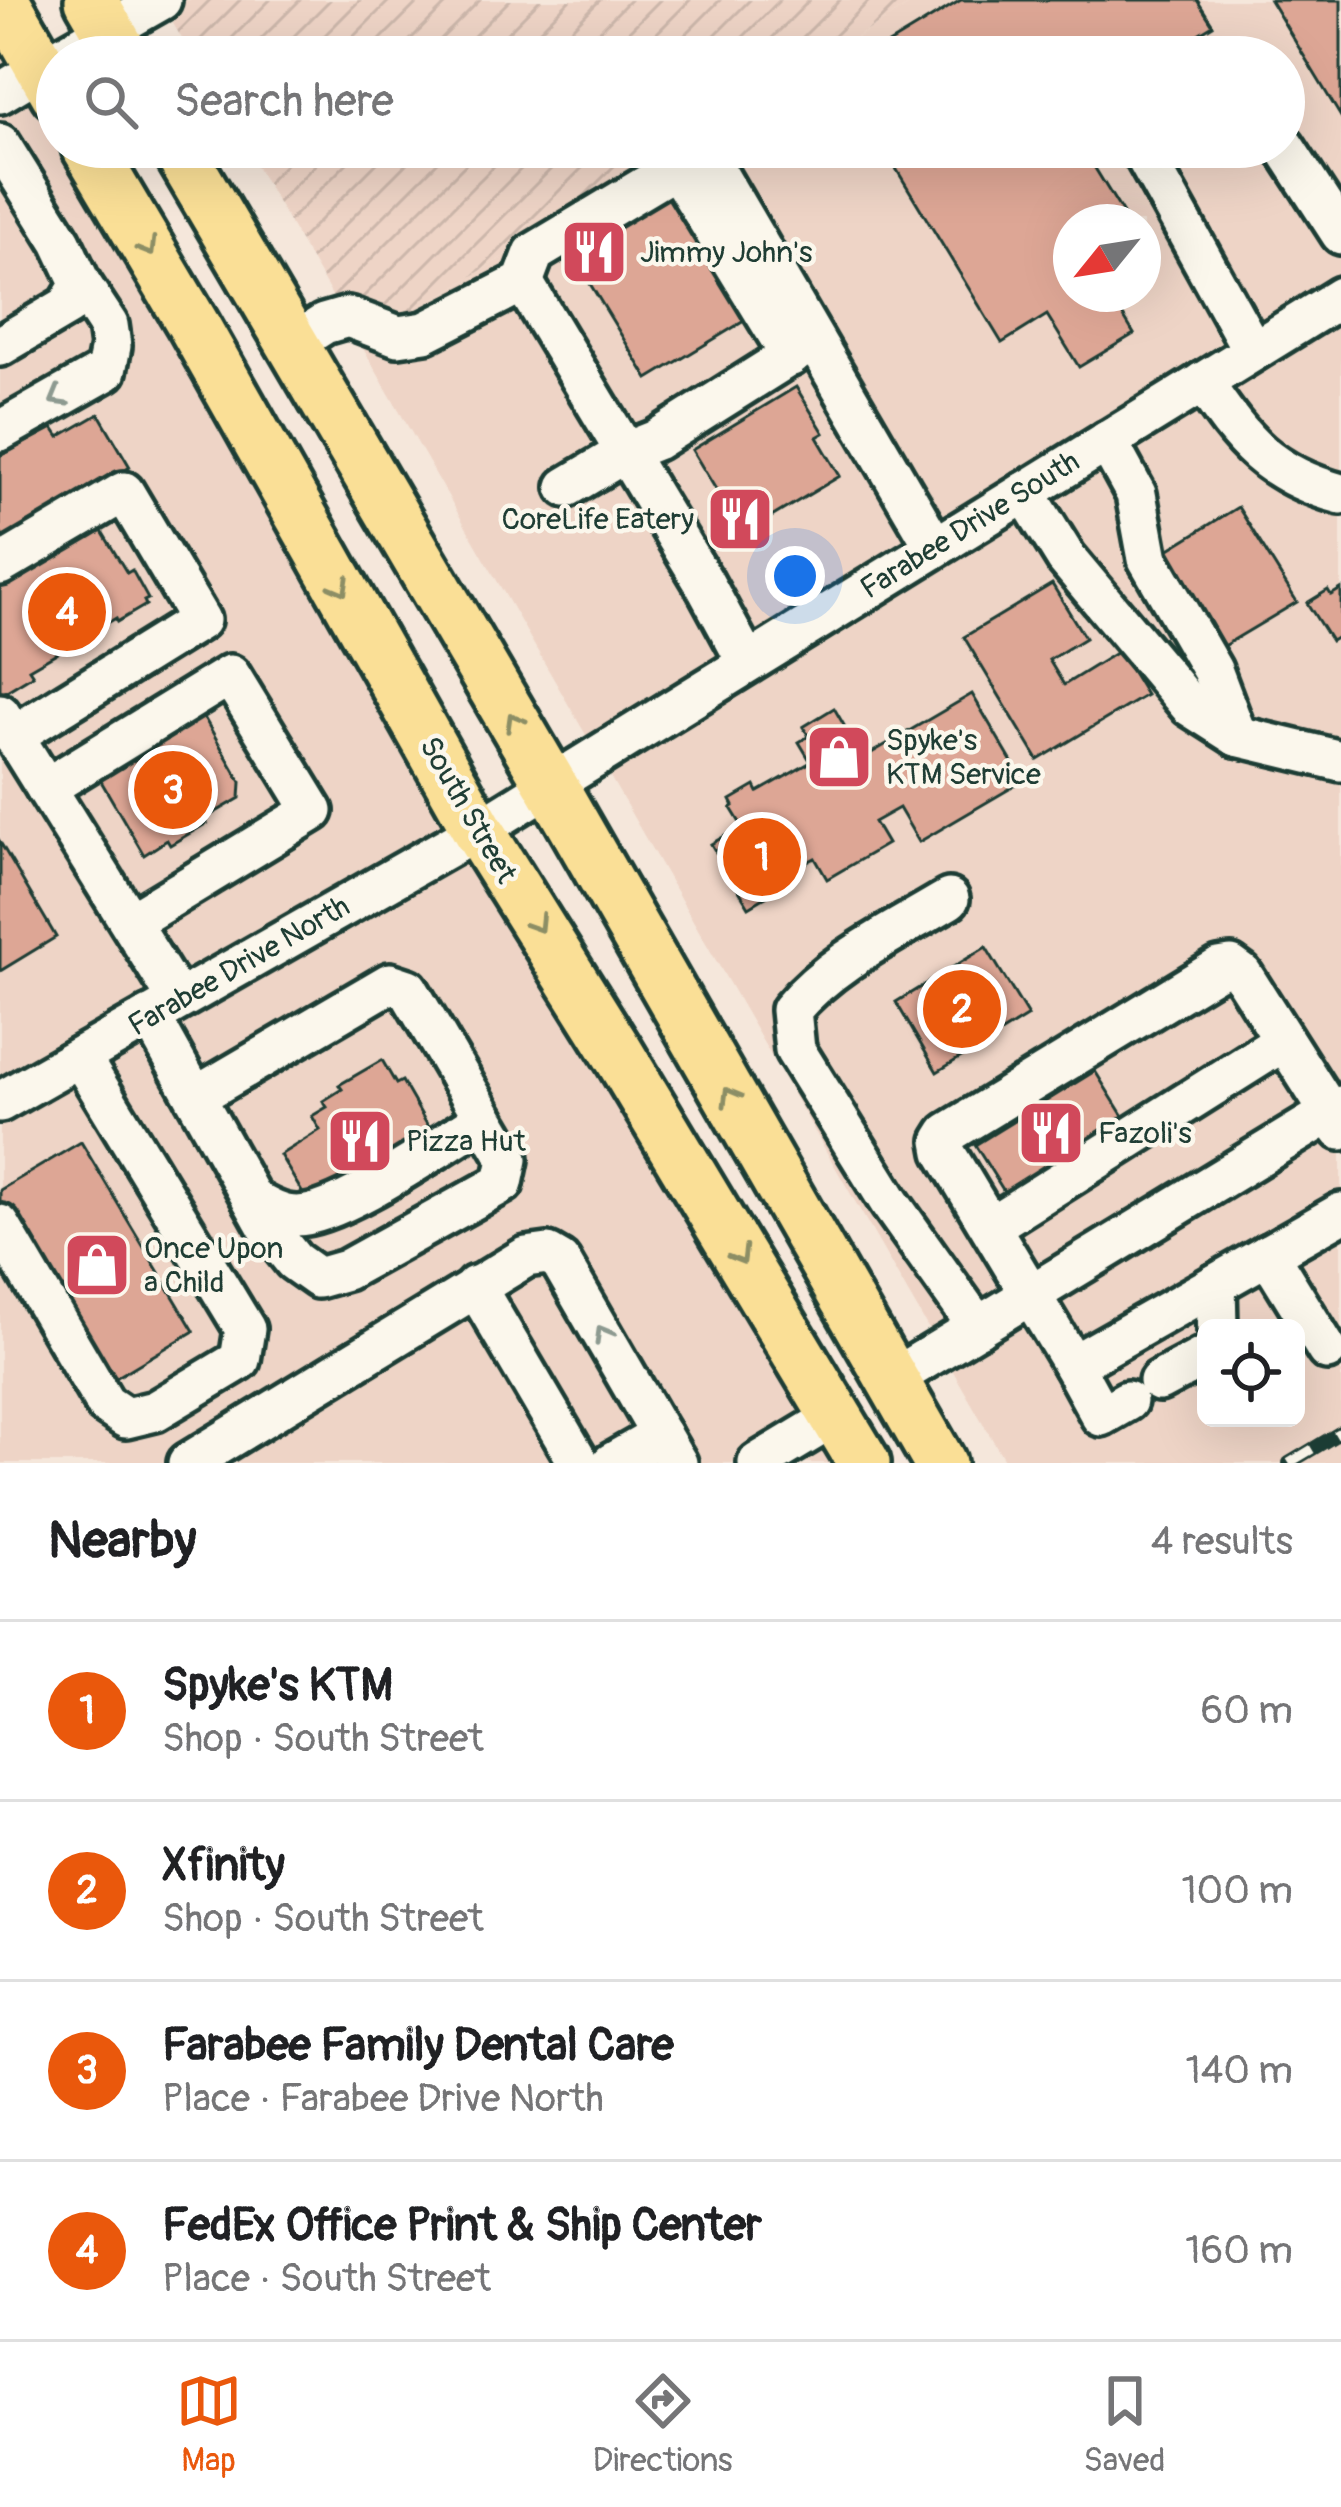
<!DOCTYPE html>
<meta charset="utf-8">
<style>
body{margin:0;font-family:Pangolin,sans-serif;background:#f6f6f6;color:#202124}
.controls{position:absolute;right:36px;bottom:36px;display:grid;overflow:hidden;border-radius:18px;box-shadow:0 12px 48px #0002}
.controls button{width:108px;height:108px;display:grid;place-items:center;padding:0;border:0;border-bottom:3px solid #e0e0e0;background:#fff;color:#202124;font:60px sans-serif}
.compass{position:absolute;left:1053px;top:204px;width:108px;height:108px;border-radius:50%;background:#fff;box-shadow:0 12px 48px #0002;rotate:240deg}
.you{position:absolute;left:795px;top:576px;width:42px;height:42px;margin:-30px;border:9px solid #fff;border-radius:50%;background:#1a73e8;box-shadow:0 0 0 18px #1a73e833}
.badge{display:grid;place-items:center;width:78px;height:78px;border-radius:50%;background:#ea580c;color:#fff;font-size:39px;font-weight:700}
.pin{position:absolute;translate:-50% -50%;border:6px solid #fff;box-shadow:0 3px 12px #0006}
.list{margin:0;padding:0;list-style:none}
h2{display:flex;justify-content:space-between;align-items:center;height:156px;margin:0;padding:0 48px;font-size:51px}
h2 small{font-size:39px;font-weight:400;color:#757577}
.list li{display:grid;grid-template-columns:78px 1fr auto;gap:36px;align-items:center;box-sizing:border-box;height:180px;padding:0 48px;border-top:3px solid #e0e0e0}
.list b{display:block;font-size:45px;white-space:nowrap}
.list p{margin:0;font-size:39px;white-space:nowrap;color:#757577}
.list em{font-size:39px;font-style:normal;color:#757577}
.icon{flex:none;width:66px;height:66px;fill:none;stroke:currentColor;stroke-width:2;stroke-linecap:round;stroke-linejoin:round}
.map{position:relative;flex:none;width:1341px;height:1463px;overflow:hidden}
.search{position:absolute;background:#fff;box-shadow:0 12px 48px #0002;left:36px;right:36px;top:36px;height:132px;display:flex;align-items:center;gap:30px;box-sizing:border-box;padding:0 42px;border-radius:66px;color:#757577;font-size:45px}
.sheet{height:876px;background:#fff}
nav{display:flex;justify-content:space-around;align-items:center;box-sizing:border-box;height:168px;border-top:3px solid #e0e0e0;background:#fff;font-size:33px;color:#757577}
nav a{display:grid;justify-items:center;gap:6px}
nav .on{color:#ea580c}
.map>svg:first-child{display:block}
.built{fill:#eed4c6;fill-rule:evenodd}
.industrial{fill:url(#industrial-furrows)}
.building{fill:#dda695;stroke:#1f3d34;stroke-width:3}
.lines{fill:none;stroke-linecap:round;stroke-linejoin:round}
.minor-casing{stroke:#1f3d34;stroke-width:48}
.major-casing{stroke:#1f3d34;stroke-width:60}
.minor{stroke:#fbf7ec;stroke-width:39}
.major{stroke:#fadf96;stroke-width:51}
.rail-casing{stroke:#1f3d34;stroke-width:14}
.rail{stroke:#fbf7ec;stroke-width:9;stroke-dasharray:27;stroke-linecap:butt}
.oneway{stroke:#8c8e65}
.oneway2{stroke:#8d9a90}
.labels{text-anchor:middle;dominant-baseline:central;stroke-width:9;stroke-linejoin:round;paint-order:stroke}
.poi-label{font-size:30px;fill:#1f3d34;stroke:#fbf7ec;text-anchor:start}
.street-label{font-size:30px;fill:#1f3d34;stroke:#fbf7ec}
</style>
<div class="map">
<svg width="1341" height="1463" viewBox="0 0 1341 1463">
<defs>
<pattern id="industrial-furrows" width="10" height="10" patternUnits="userSpaceOnUse" patternTransform="scale(3)"><rect width="10" height="10" fill="#eed4c6"/><path d="M-1 1l2-2M0 10L10 0M9 11l2-2" fill="none" stroke="#ccb7ab"/></pattern>
</defs>
<rect width="100%" height="100%" fill="#f5e7db"/>
<filter id="ink" filterUnits="userSpaceOnUse"><feTurbulence type="fractalNoise" baseFrequency=".00833" numOctaves="2"/><feDisplacementMap in="SourceGraphic" scale="24" xChannelSelector="R" yChannelSelector="G"/><feConvolveMatrix kernelMatrix="1 2 1 2 8 2 1 2 1" color-interpolation-filters="sRGB"/></filter>
<g filter="url(#ink)">
<g class="built">
<path d="M917 0H1341V1463H1006L361 345 680 147H1284V57H825ZM1071 222H1143V294H1071ZM1206 1328H1296V1418H1206Z"/>
<path d="M0 23 57 120V147H73L844 1463H0Z"/>
</g>
<g class="industrial">
<path d="M159 0H917L825 57H193Z"/>
<path d="M245 147H680L361 345Z"/>
</g>
<g class="building">
<path d="M961 0H1197L1213 25 1160 57H867Z"/>
<path d="M1270 0H1341V117Z"/>
<path d="M883 147H1082L1128 222H1071V294H1110L1134 334 1079 367 1047 315 1002 343Z"/>
<path d="M663 187 744 321 648 379 567 246Z"/>
<path d="M796 387 824 433 817 437 840 476 743 534 692 450Z"/>
<path d="M99 414 130 467 5 541 0 532V456L53 428 59 437Z"/>
<path d="M1238 507 1297 602 1220 648 1163 553Z"/>
<path d="M94 518 127 573 132 570 148 599 144 601 146 605 117 622 116 618 84 637 81 632 57 647 60 651 29 669 33 675 0 695V574Z"/>
<path d="M1052 584 1085 638 1049 660 1064 685 1119 651 1146 695 1038 760 964 637Z"/>
<path d="M1341 589V635L1331 641 1307 603 1328 590 1331 595Z"/>
<path d="M972 694 1023 781 919 842 899 808 874 822 887 844 827 879 815 858 791 871 796 879 749 907 711 844 742 826 731 808 734 806 731 800 755 786 758 792 811 762 799 742 809 736 803 727 834 708 863 758Z"/>
<path d="M202 714 241 782 240 798 204 819 207 823 170 845 167 840 144 855 98 776Z"/>
<path d="M0 842 56 937 0 971Z"/>
<path d="M986 947 1028 1016 937 1072 896 1002Z"/>
<path d="M382 1060 396 1084 402 1081 432 1133 309 1204 280 1155 320 1130 312 1116 327 1107 323 1101 342 1089 339 1085Z"/>
<path d="M1095 1071 1126 1121 1007 1196 975 1145Z"/>
<path d="M81 1142 194 1331 109 1382 0 1200V1190Z"/>
</g>
<g class="lines">
<defs>
<g id="minor">
<path d="M61 57 161 0"/>
<path d="M0 93 57 59"/>
<path d="M0 144 61 242 81 284 108 325 111 346 106 371 0 431"/>
<path d="M1284 146 1341 234"/>
<path d="M1140 147 1253 351"/>
<path d="M676 168 704 151 935 547"/>
<path d="M523 282 703 581 747 662"/>
<path d="M293 344 324 324 348 317 398 336 425 332 523 282 534 253 676 168 791 356"/>
<path d="M0 346 68 306 81 284"/>
<path d="M1203 382C1241 441 1270 475 1341 494"/>
<path d="M1107 441 1136 494 1148 559 1212 670 1237 736"/>
<path d="M567 487 626 452 656 440 810 343"/>
<path d="M1025 492 1066 558 1190 706 1237 736 1341 761"/>
<path d="M0 565 124 492 200 620 13 736"/>
<path d="M0 714 178 1000"/>
<path d="M46 788 230 675 313 811 130 922"/>
<path d="M949 899C895 932 832 961 791 1010L795 1050 890 1203 978 1327"/>
<path d="M150 1016 270 1231 294 1261 318 1278 346 1270 503 1183 508 1159 408 989 390 983 195 1097"/>
<path d="M0 1102 478 830 1341 297"/>
<path d="M1341 1130 1242 974 1231 966 1219 968 948 1133 943 1141 945 1152 1073 1365 1341 1213"/>
<path d="M253 1200C267 1208 281 1216 297 1216 340 1216 443 1143 484 1119"/>
<path d="M0 1225 105 1404 126 1418 155 1411 240 1360 245 1329 80 1057"/>
<path d="M991 1226 1284 1041"/>
<path d="M1268 1254 1327 1350"/>
<path d="M1216 1284 1217 1328"/>
<path d="M475 1286 579 1463"/>
<path d="M1073 1365 1101 1416 1127 1401"/>
<path d="M892 1379 1341 1106"/>
<path d="M1159 1381 1206 1356"/>
<path d="M188 1463 526 1257 548 1254 560 1261 677 1463"/>
<path d="M612 1463 661 1435"/>
<path d="M758 1463 836 1416"/>
</g>
<g id="major">
<path d="M3 0 57 94"/>
<path d="M91 0 124 57"/>
<path d="M88 147 194 326 478 830 617 1052 864 1463"/>
<path d="M177 147 550 783 940 1463"/>
</g>
</defs>
<use href="#minor" class="minor-casing"/>
<use href="#major" class="major-casing"/>
<use href="#minor" class="minor"/>
<use href="#major" class="major"/>
<defs>
<path id="rail" d="M1289 1463 1341 1432"/>
</defs>
<use href="#rail" class="rail-casing"/>
<use href="#rail" class="rail"/>
</g>
<defs><path id="oneway-chevron" d="M-2-3.5L2.5 0L-2 3.5" fill="none" stroke-width="1.6" stroke-linecap="round" stroke-linejoin="round" transform="scale(3)"/></defs>
<g class="oneway">
<use href="#oneway-chevron" transform="translate(148 248) rotate(59)"/>
<use href="#oneway-chevron" transform="translate(341 587) rotate(61)"/>
<use href="#oneway-chevron" transform="translate(514 721) rotate(-120)"/>
<use href="#oneway-chevron" transform="translate(537 924) rotate(58)"/>
<use href="#oneway-chevron" transform="translate(730 1096) rotate(-120)"/>
<use href="#oneway-chevron" transform="translate(740 1256) rotate(59)"/>
</g>
<g class="oneway2">
<use href="#oneway-chevron" transform="translate(58 398) rotate(150)"/>
<use href="#oneway-chevron" transform="translate(603 1334) rotate(-120)"/>
</g>
</g>
<defs>
<symbol id="restaurant-square" viewBox="-11 -11 22 22"><rect x="-9" y="-9" width="18" height="18" rx="4" fill="#d1495b" stroke="#fbf7ec"/><path d="M-5-6h1v4h1v-4h1v4h1v-4h1v5L-1.5 .5V6h-2V.5L-5-1ZM5-6V6H3V1.5H1.5Q1.5-4 5-6Z" fill="#fff"/></symbol>
<symbol id="shop-square" viewBox="-11 -11 22 22"><rect x="-9" y="-9" width="18" height="18" rx="4" fill="#d1495b" stroke="#fbf7ec"/><path d="M-5-2.5h2.3a2.7 3.5 0 0 1 5.4 0H5L5.5 6h-11ZM-1.5-2.5h3a1.5 2.3 0 0 0-3 0Z" fill="#fff"/></symbol>
</defs>
<g fill-rule="evenodd">
<use href="#restaurant-square" x="556" y="214" width="76" height="76"/>
<use href="#restaurant-square" x="702" y="481" width="76" height="76"/>
<use href="#shop-square" x="801" y="719" width="76" height="76"/>
<use href="#restaurant-square" x="1013" y="1095" width="76" height="76"/>
<use href="#restaurant-square" x="322" y="1103" width="76" height="76"/>
<use href="#shop-square" x="59" y="1227" width="76" height="76"/>
</g>
<g class="labels">
<g class="poi-label">
<text x="640" y="252">Jimmy John's</text>
<text x="694" y="519" text-anchor="end">CoreLife Eatery</text>
<text x="886" y="740">Spyke's<tspan x="886" dy="34">KTM Service</tspan></text>
<text x="1098" y="1133">Fazoli's</text>
<text x="406" y="1141">Pizza Hut</text>
<text x="144" y="1248">Once Upon<tspan x="144" dy="34">a Child</tspan></text>
</g>
<g class="street-label">
<text transform="translate(970 525) rotate(-32)">Farabee Drive South</text>
<text transform="translate(468 810) rotate(60)">South Street</text>
<text transform="translate(239 966) rotate(-30)">Farabee Drive North</text>
</g>
</g>
</svg>
<div class="controls">
<button><svg class="icon" aria-label="locate" viewBox="0 0 24 24"><circle cx="12" cy="12" r="6"/><path d="M12 2v4M12 18v4M2 12h4M18 12h4"/></svg></button>
</div>
<svg class="compass" viewBox="-18 -18 36 36"><path d="M0-13l5 13h-10z" fill="#e53935"/><path d="M0 13l5-13h-10z" fill="#757577"/></svg>
<div class="you"></div>
<div class="pin badge" style="left:762px;top:857px">1</div>
<div class="pin badge" style="left:962px;top:1009px">2</div>
<div class="pin badge" style="left:173px;top:790px">3</div>
<div class="pin badge" style="left:67px;top:612px">4</div>
<div class="search"><svg class="icon" aria-label="search" viewBox="0 0 24 24"><circle cx="10" cy="10" r="6"/><path d="M15 15l6 6"/></svg>Search here</div>
</div>
<section class="sheet">
<h2>Nearby<small>4 results</small></h2>
<ul class="list">
<li><span class="badge">1</span><div><b>Spyke's KTM</b><p>Shop · South Street</p></div><em>60 m</em></li>
<li><span class="badge">2</span><div><b>Xfinity</b><p>Shop · South Street</p></div><em>100 m</em></li>
<li><span class="badge">3</span><div><b>Farabee Family Dental Care</b><p>Place · Farabee Drive North</p></div><em>140 m</em></li>
<li><span class="badge">4</span><div><b>FedEx Office Print &amp; Ship Center</b><p>Place · South Street</p></div><em>160 m</em></li>
</ul>
</section>
<nav>
<a class="on"><svg class="icon" aria-label="map" viewBox="0 0 24 24"><path d="M3 6l6-2 6 2 6-2v14l-6 2-6-2-6 2zM9 4v14M15 6v14"/></svg>Map</a>
<a><svg class="icon" aria-label="directions" viewBox="0 0 24 24"><path d="M12 3l9 9-9 9-9-9zM9 14v-3h6M13 9l2 2-2 2"/></svg>Directions</a>
<a><svg class="icon" aria-label="saved" viewBox="0 0 24 24"><path d="M7 4h10v16l-5-4-5 4z"/></svg>Saved</a>
</nav>
